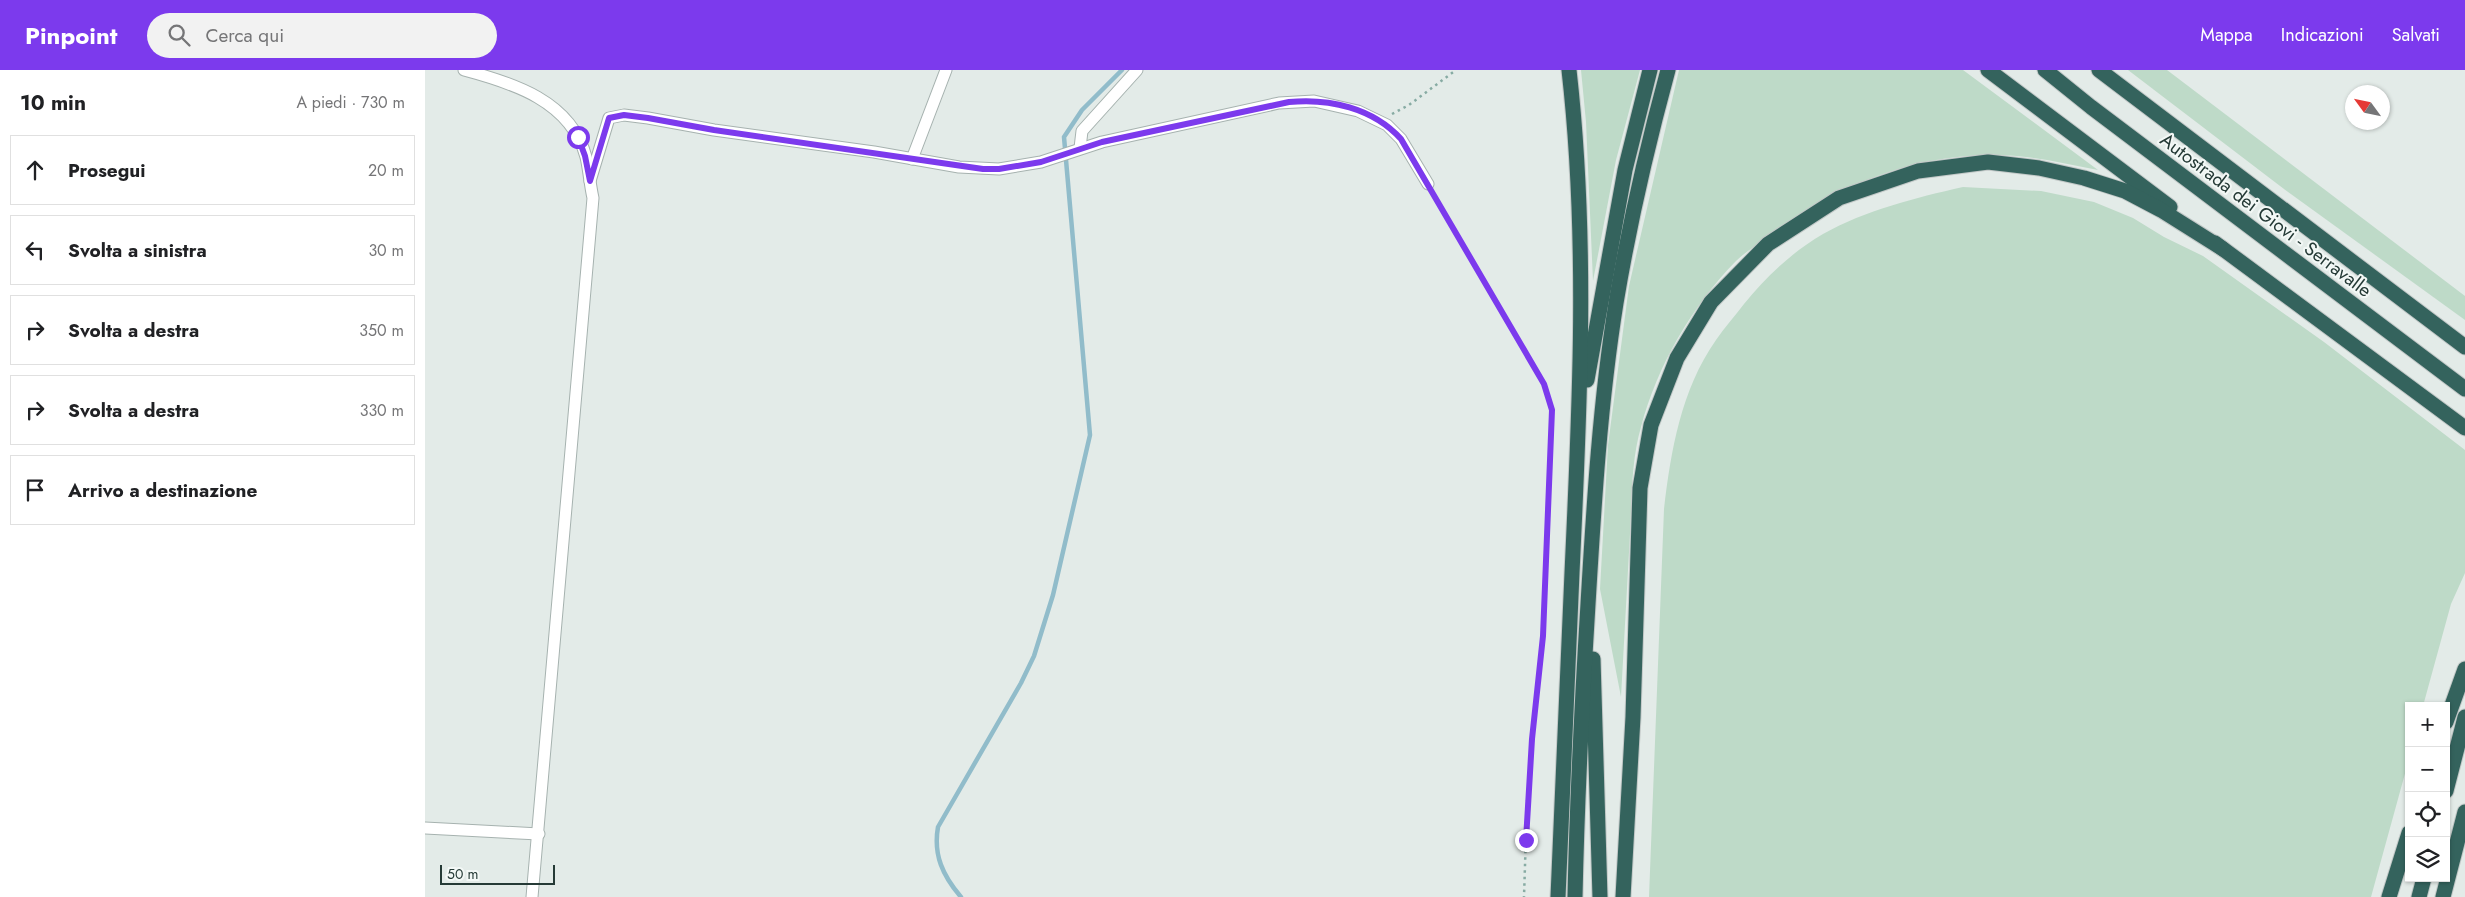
<!DOCTYPE html>
<html lang="it">
<meta charset="utf-8">
<style>
body{margin:0;font-family:Jost,sans-serif;background:#f2f2f2;color:#202124}
.controls{position:absolute;right:15px;bottom:15px;display:grid;overflow:hidden;border-radius:0px;box-shadow:0 1px 4px #0004}
.controls button{width:45px;height:45px;display:grid;place-items:center;padding:0;border:0;border-bottom:1px solid #e0e0e0;background:#fff;color:#202124;font:25px sans-serif}
.compass{position:absolute;left:1920px;top:15px;width:45px;height:45px;border-radius:50%;background:#fff;box-shadow:0 1px 4px #0004;rotate:303deg}
.scale{position:absolute;left:15px;bottom:12px;width:115px;box-sizing:border-box;padding-left:5px;border:2px solid #253a36;border-top:0;font-size:14px;line-height:18px;white-space:nowrap;color:#253a36;-webkit-text-stroke:4px #f3f8f6;paint-order:stroke}
.stop{position:absolute;width:15px;height:15px;margin:-11px;border:4px solid #7c3aed;border-radius:50%;background:#fff}
.stop.end{background:#7c3aed;border-color:#fff;box-shadow:0 1px 5px #0008}
.list{margin:0;padding:0;list-style:none}
h2{display:flex;justify-content:space-between;align-items:center;height:65px;margin:0;padding:0 20px;font-size:21px}
h2 small{font-size:16px;font-weight:400;color:#757577}
.list li{display:grid;grid-template-columns:32px 1fr auto;gap:15px;align-items:center;box-sizing:border-box;height:70px;margin:0 10px 10px;padding:0 10px;border:1px solid #e0e0e0;border-radius:0px}
.list b{display:block;font-size:19px;white-space:nowrap}
.list em{font-size:16px;font-style:normal;color:#757577}
.icon{flex:none;width:28px;height:28px;fill:none;stroke:currentColor;stroke-width:2;stroke-linecap:round;stroke-linejoin:round}
.map{position:relative;flex:none;width:2040px;height:827px;overflow:hidden}
header{display:flex;align-items:center;gap:30px;box-sizing:border-box;height:70px;padding:0 25px;background:#7c3aed;color:#fff}
header strong{font-size:24px}
nav{display:flex;gap:28px;margin-inline-start:auto;font-size:18px}
.search{width:350px;height:45px;background:#f2f2f2;display:flex;align-items:center;gap:12px;box-sizing:border-box;padding:0 18px;border-radius:28px;color:#757577;font-size:19px}
main{display:flex}
aside{flex:1;background:#fff}
.map>svg:first-child{display:block}
.green{fill:#bedac8}
.lines{fill:none;stroke-linecap:round;stroke-linejoin:round}
.stream{stroke:#91bcca;stroke-width:4.5}
.minor-casing{stroke:#a6b2af;stroke-width:13}
.motorway-casing{stroke:#c2c8c7;stroke-width:17}
.path{stroke:#87aba3;stroke-width:2.5;stroke-dasharray:2.5 4;stroke-linecap:butt}
.minor{stroke:#fff;stroke-width:11}
.motorway{stroke:#34635d;stroke-width:15}
.route{stroke:#7c3aed;stroke-width:6}
.labels{text-anchor:middle;dominant-baseline:central;stroke-width:4;stroke-linejoin:round;paint-order:stroke}
.street-label{font-size:19px;fill:#253a36;stroke:#f3f8f6}
</style>
<header>
<strong>Pinpoint</strong>
<div class="search"><svg class="icon" aria-label="search" viewBox="0 0 24 24"><circle cx="10" cy="10" r="6"/><path d="M15 15l6 6"/></svg>Cerca qui</div>
<nav><a>Mappa</a><a>Indicazioni</a><a>Salvati</a></nav>
</header>
<main>
<aside>
<h2>10 min<small>A piedi · 730 m</small></h2>
<ul class="list">
<li><svg class="icon" aria-label="ahead" viewBox="0 0 24 24"><path d="M12 20V5M6 11l6-6 6 6"/></svg><div><b>Prosegui</b></div><em>20 m</em></li>
<li><svg class="icon" aria-label="left" viewBox="0 0 24 24"><path d="M17 20v-9H6M10 6l-5 5 5 5"/></svg><div><b>Svolta a sinistra</b></div><em>30 m</em></li>
<li><svg class="icon" aria-label="right" viewBox="0 0 24 24"><path d="M7 20v-9h11M14 6l5 5-5 5"/></svg><div><b>Svolta a destra</b></div><em>350 m</em></li>
<li><svg class="icon" aria-label="right" viewBox="0 0 24 24"><path d="M7 20v-9h11M14 6l5 5-5 5"/></svg><div><b>Svolta a destra</b></div><em>330 m</em></li>
<li><svg class="icon" aria-label="arrive" viewBox="0 0 24 24"><path d="M6 21V4h12l-3 4 3 4H6"/></svg><div><b>Arrivo a destinazione</b></div></li>
</ul>
</aside>
<div class="map">
<svg width="2040" height="827" viewBox="0 0 2040 827">
<rect width="100%" height="100%" fill="#e3ebe8"/>
<g class="green">
<path d="M1156 0H1215L1191 90 1168 211 1161 52Z"/>
<path d="M1254 0H1538L1673 100C1637 93 1600 84 1563 85 1482 86 1405 119 1342 168 1332 175 1320 182 1311 191 1267 236 1232 296 1216 357 1206 391 1207 429 1205 464 1202 518 1199 572 1196 627L1175 519 1183 375 1204 216Z"/>
<path d="M1703 0H1742L2040 226V250L1859 119Z"/>
<path d="M1538 117 1616 121 1669 132 1708 148 1739 167 1778 186 1899 272 2040 380V503L2026 534 1998 636H1984V689L1946 827H1224L1239 439C1246 380 1256 320 1291 270 1299 258 1310 246 1319 234 1341 207 1367 182 1398 164 1441 140 1490 128 1538 117Z"/>
</g>
<g class="lines">
<path class="stream" d="M536 827C518 806 508 785 513 757L596 613 609 586 628 525 665 365 639 67 657 40 697 0"/>
<defs>
<g id="minor">
<path d="M39 0C88 13 146 31 161 87 164 100 165 115 168 128L107 827"/>
<path d="M655 78 657 61 712 0"/>
<path d="M487 89 521 0"/>
<path d="M165 111 184 48 199 45 223 48 289 60 449 82 534 97 574 99 616 92 677 72 854 33 889 31 933 41 962 55 976 69 1003 114"/>
<path d="M0 758 114 764"/>
</g>
<g id="motorway">
<path d="M1563 0 1745 137"/>
<path d="M1620 0 1666 37 2040 319"/>
<path d="M1674 0 2040 277"/>
<path d="M1790 173 2040 358"/>
<path d="M1162 310 1200 100 1225 0"/>
<path d="M1168 589 1175 827"/>
<path d="M2021 652 2040 599"/>
<path d="M2021 721 2040 647"/>
<path d="M1133 827C1138 719 1142 611 1147 503 1155 335 1163 167 1144 0"/>
<path d="M1150 827C1152 729 1157 632 1163 534 1169 433 1175 333 1191 233 1204 155 1222 77 1243 0"/>
<path d="M1198 827 1208 647 1215 418 1226 355 1252 288 1286 232 1343 174 1414 128 1493 101 1563 92 1614 98 1659 108 1700 121 1736 140 1798 179"/>
<path d="M1964 827 1984 763"/>
<path d="M1994 827 1999 808"/>
<path d="M2018 827 2040 742"/>
</g>
</defs>
<use href="#minor" class="minor-casing"/>
<use href="#motorway" class="motorway-casing"/>
<g class="path">
<path d="M967 44 984 35 1031 0"/>
<path d="M1008 124 1119 313 1127 340 1118 566 1102 732 1099 827"/>
</g>
<use href="#minor" class="minor"/>
<use href="#motorway" class="motorway"/>
</g>
<g class="lines">
<path class="route" d="M153 67 160 86 165 111 184 48 199 45 223 48 289 60 558 99H574L616 92 677 72 864 32C904 28 948 38 976 69L1119 314 1127 340 1118 566 1107 669 1101 770"/>
</g>
<g class="labels">
<g class="street-label">
<text transform="translate(1841 145) rotate(37)">Autostrada dei Giovi - Serravalle</text>
</g>
</g>
</svg>
<div class="controls">
<button>+</button>
<button>−</button>
<button><svg class="icon" aria-label="locate" viewBox="0 0 24 24"><circle cx="12" cy="12" r="6"/><path d="M12 2v4M12 18v4M2 12h4M18 12h4"/></svg></button>
<button><svg class="icon" aria-label="layers" viewBox="0 0 24 24"><path d="M12 4l9 5-9 5-9-5zM3 14l9 5 9-5"/></svg></button>
</div>
<svg class="compass" viewBox="-18 -18 36 36"><path d="M0-13l5 13h-10z" fill="#e53935"/><path d="M0 13l5-13h-10z" fill="#757577"/></svg>
<div class="scale">50 m</div>
<div class="stop" style="left:153px;top:67px"></div>
<div class="stop end" style="left:1101px;top:770px"></div>
</div>
</main>
